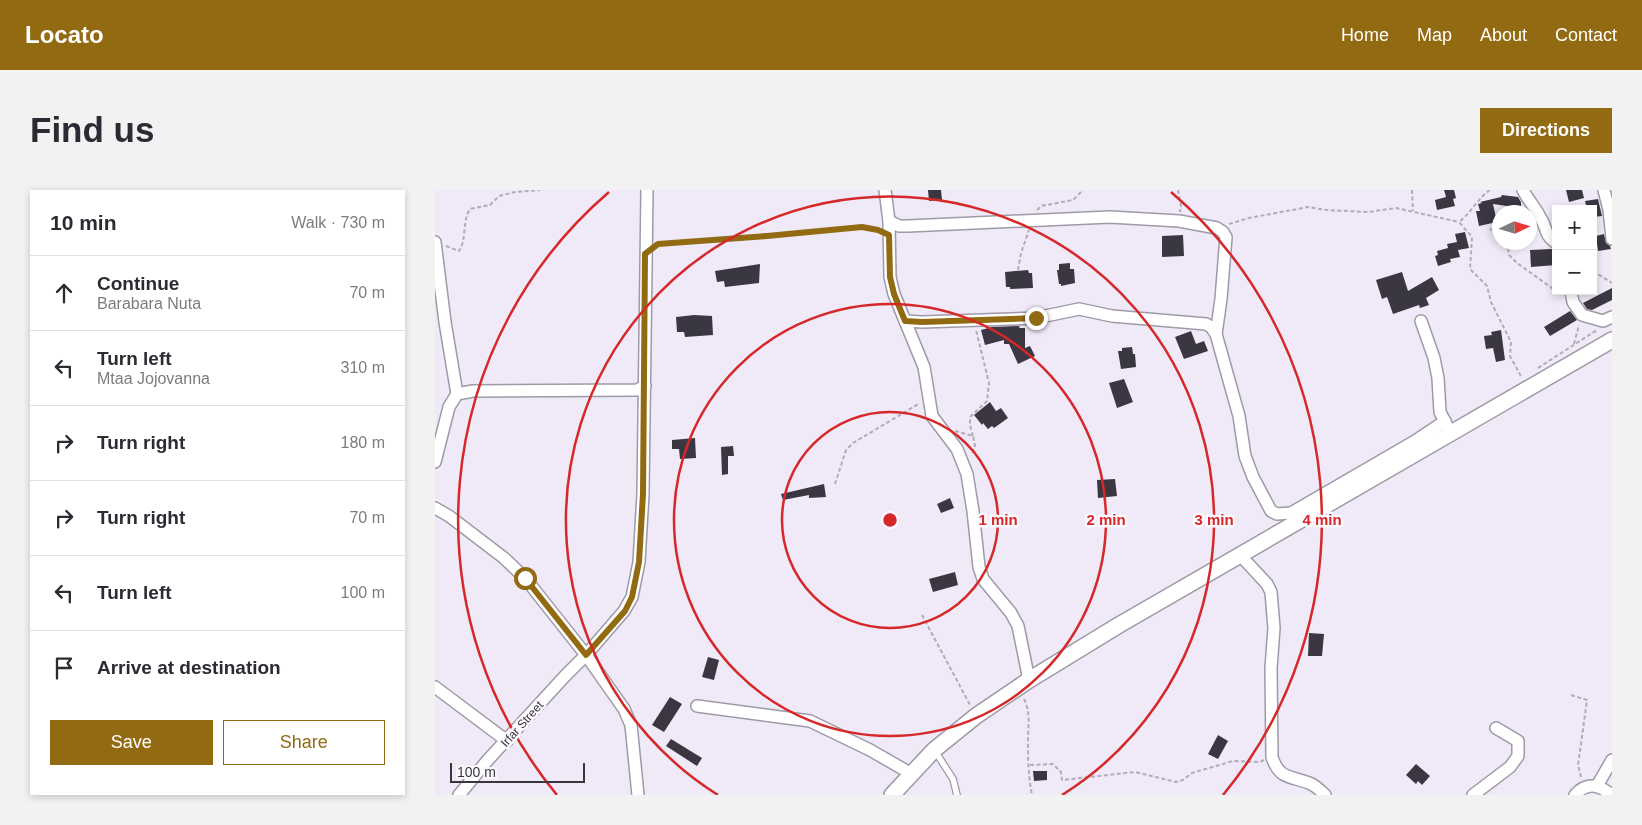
<!DOCTYPE html>
<meta charset="utf-8">
<style>
body{margin:0;font-family:Helvetica,sans-serif;background:#f2f2f3;color:#2b2b33}
.controls{position:absolute;right:15px;top:15px;display:grid;overflow:hidden;border-radius:0px;box-shadow:0 2px 8px #0003}
.controls button{width:45px;height:45px;display:grid;place-items:center;padding:0;border:0;border-bottom:1px solid #e1e1e2;background:#fff;color:#2b2b33;font:25px sans-serif}
.compass{position:absolute;left:1057px;top:15px;width:45px;height:45px;border-radius:50%;background:#fff;box-shadow:0 2px 8px #0003;rotate:86deg}
.scale{position:absolute;left:15px;bottom:12px;width:135px;box-sizing:border-box;padding-left:5px;border:2px solid #39373d;border-top:0;font-size:14px;line-height:18px;white-space:nowrap;color:#39373d;-webkit-text-stroke:4px #fbf8fe;paint-order:stroke}
.stop{position:absolute;width:15px;height:15px;margin:-11px;border:4px solid #926a12;border-radius:50%;background:#fff}
.stop.end{background:#926a12;border-color:#fff;box-shadow:0 1px 5px #0008}
.list{margin:0;padding:0;list-style:none}
h2{display:flex;justify-content:space-between;align-items:center;height:65px;margin:0;padding:0 20px;font-size:21px}
h2 small{font-size:16px;font-weight:400;color:#7c7c81}
.list li{display:grid;grid-template-columns:32px 1fr auto;gap:15px;align-items:center;box-sizing:border-box;height:75px;padding:0 20px;border-top:1px solid #e1e1e2}
.list b{display:block;font-size:19px;white-space:nowrap}
.list p{margin:0;font-size:16px;white-space:nowrap;color:#7c7c81}
.list em{font-size:16px;font-style:normal;color:#7c7c81}
.actions{display:flex;gap:10px;padding:15px 20px}
.actions a{flex:1;padding:11px 0;border:1px solid #926a12;border-radius:0px;text-align:center;font-size:18px;color:#926a12}
.actions .main{background:#926a12;color:#fff}
.icon{flex:none;width:28px;height:28px;fill:none;stroke:currentColor;stroke-width:2;stroke-linecap:round;stroke-linejoin:round}
.map{position:relative;flex:none;width:1177px;height:605px;overflow:hidden;border-radius:0px}
header{display:flex;align-items:center;gap:30px;box-sizing:border-box;height:70px;padding:0 25px;background:#926a12;color:#fff}
header strong{font-size:24px}
nav{display:flex;gap:28px;margin-inline-start:auto;font-size:18px}
.intro{display:flex;align-items:center;justify-content:space-between;box-sizing:border-box;height:120px;padding:0 30px}
h1{margin:0;font-size:35px}
.button{padding:12px 22px;border-radius:0px;background:#926a12;color:#fff;font-size:18px;font-weight:700}
main{display:flex;gap:30px;padding:0 30px}
aside{flex:1;background:#fff;border-radius:0px;box-shadow:0 2px 8px #0003}
.map>svg:first-child{display:block}
.building{fill:#3b3742}
.lines{fill:none;stroke-linecap:round;stroke-linejoin:round}
.lane-casing{stroke:#9f9aa7;stroke-width:8}
.street-casing{stroke:#9f9aa7;stroke-width:14}
.secondary-casing{stroke:#9f9aa7;stroke-width:18}
.path{stroke:#b1acb8;stroke-width:2;stroke-dasharray:4 2.5;stroke-linecap:butt}
.lane{stroke:#fff;stroke-width:5.5}
.street{stroke:#fff;stroke-width:11}
.secondary{stroke:#fff;stroke-width:15}
.route{stroke:#926a12;stroke-width:6}
.ring{fill:none;stroke:#d62828;stroke-width:2.5}
.labels{text-anchor:middle;dominant-baseline:central;stroke-width:5;stroke-linejoin:round;paint-order:stroke}
.street-label{font-size:12px;fill:#39373d;stroke:#fbf8fe}
.centre{fill:#d62828;stroke:#fbf8fe;stroke-width:2.5}
.ring-label{font-size:15px;text-anchor:middle;font-weight:bold;fill:#d62828;stroke:#fbf8fe;stroke-width:5;stroke-linejoin:round;paint-order:stroke}
</style>
<header>
<strong>Locato</strong>
<nav><a>Home</a><a>Map</a><a>About</a><a>Contact</a></nav>
</header>
<div class="intro"><h1>Find us</h1><a class="button">Directions</a></div>
<main>
<aside>
<h2>10 min<small>Walk · 730 m</small></h2>
<ul class="list">
<li><svg class="icon" aria-label="ahead" viewBox="0 0 24 24"><path d="M12 20V5M6 11l6-6 6 6"/></svg><div><b>Continue</b><p>Barabara Nuta</p></div><em>70 m</em></li>
<li><svg class="icon" aria-label="left" viewBox="0 0 24 24"><path d="M17 20v-9H6M10 6l-5 5 5 5"/></svg><div><b>Turn left</b><p>Mtaa Jojovanna</p></div><em>310 m</em></li>
<li><svg class="icon" aria-label="right" viewBox="0 0 24 24"><path d="M7 20v-9h11M14 6l5 5-5 5"/></svg><div><b>Turn right</b></div><em>180 m</em></li>
<li><svg class="icon" aria-label="right" viewBox="0 0 24 24"><path d="M7 20v-9h11M14 6l5 5-5 5"/></svg><div><b>Turn right</b></div><em>70 m</em></li>
<li><svg class="icon" aria-label="left" viewBox="0 0 24 24"><path d="M17 20v-9H6M10 6l-5 5 5 5"/></svg><div><b>Turn left</b></div><em>100 m</em></li>
<li><svg class="icon" aria-label="arrive" viewBox="0 0 24 24"><path d="M6 21V4h12l-3 4 3 4H6"/></svg><div><b>Arrive at destination</b></div></li>
</ul>
<div class="actions"><a class="main">Save</a><a>Share</a></div>
</aside>
<div class="map">
<svg width="1177" height="605" viewBox="0 0 1177 605">
<rect width="100%" height="100%" fill="#efe9f8"/>
<g class="building">
<path d="M493 0H506L507 10 494 11Z"/>
<path d="M1009 0H1019L1021 8 1018 9 1020 16 1002 20 1000 10 1011 7Z"/>
<path d="M1131 0H1147L1149 8 1134 12Z"/>
<path d="M1067 5 1083 7 1086 12V18L1058 14 1062 32 1044 36 1041 21H1045L1043 14 1047 13 1045 12 1066 7Z"/>
<path d="M1163 9 1167 26 1158 27V19H1152L1150 11Z"/>
<path d="M1030 42 1034 58 1023 60 1025 67 1015 69 1016 72 1003 76 1000 66 1003 65 1002 61 1013 58 1012 54 1022 52 1020 44Z"/>
<path d="M1169 44 1171 53 1175 56 1176 59 1163 61 1161 46Z"/>
<path d="M748 45 749 66 727 67V46Z"/>
<path d="M1116 59 1121 60V75L1096 77 1095 60Z"/>
<path d="M635 73V79H639L640 93 626 96V94H624L622 80H624V74Z"/>
<path d="M325 74 324 93 290 97 289 91 282 92 280 81Z"/>
<path d="M593 80 594 83H597L598 98 575 99V97H571L570 82Z"/>
<path d="M967 82 973 101 997 87 1004 100 991 108 994 115 985 118 984 115 958 124 952 107 947 109 941 90Z"/>
<path d="M1177 98V110L1157 120 1152 119 1148 113Z"/>
<path d="M1135 121 1142 130 1115 146 1109 137Z"/>
<path d="M259 125 277 126 278 145 250 147 249 142H242L241 127Z"/>
<path d="M585 136 584 138H590V158L595 156 600 166 583 174 574 154H569V150L550 155 546 140 557 137Z"/>
<path d="M1066 140 1070 170 1061 172 1058 158 1051 159 1049 146 1057 145 1056 142Z"/>
<path d="M756 141 761 154 769 151 773 161 749 169 740 147Z"/>
<path d="M697 157 698 164H700L701 177 686 179 683 161H687V158Z"/>
<path d="M689 189 698 212 682 218 674 193Z"/>
<path d="M555 212 561 221 566 218 573 228 559 238 557 236 553 239 548 233 547 235 539 225Z"/>
<path d="M260 248 261 268 245 269 244 259H237V250Z"/>
<path d="M298 256 299 266H293V284L287 285 286 257Z"/>
<path d="M680 289 682 306 663 308 662 290Z"/>
<path d="M389 294 391 307 374 308V305L348 310 346 304Z"/>
<path d="M515 308 519 318 506 323 502 314Z"/>
<path d="M520 382 523 395 498 402 494 389Z"/>
<path d="M874 443 889 444 887 466H873Z"/>
<path d="M273 467 284 470 279 490 267 487Z"/>
<path d="M235 507 247 514 229 542 217 535Z"/>
<path d="M783 545 793 551 783 569 773 564Z"/>
<path d="M236 549 267 568 262 576 231 556Z"/>
<path d="M981 574 995 586 987 595 983 591 981 594 971 585Z"/>
<path d="M598 581H612V590L599 591Z"/>
</g>
<g class="lines">
<defs>
<path id="lane" d="M500 561 518 589 522 605"/>
<g id="street">
<path d="M450 0 454 31 455 87 459 104 489 177 497 226 522 259 532 284 538 321 544 377 548 389 576 423 583 436 594 490"/>
<path d="M1088 0C1093 10 1100 17 1105 27 1112 37 1109 45 1121 53"/>
<path d="M1169 0 1174 20 1177 49"/>
<path d="M454 31 464 36H473L675 27 744 31 782 38 788 42 791 47 786 109 781 144"/>
<path d="M0 52 10 132 22 204"/>
<path d="M1136 101 1138 112 1147 125 1168 131 1177 127"/>
<path d="M470 131 487 132 601 128 644 119 677 126 771 134 776 137 781 144 804 226 810 266 818 287 836 321 842 324 856 323 980 251 1010 231"/>
<path d="M986 131 999 168 1003 188 1005 222 1012 236"/>
<path d="M0 272 14 217 22 204 38 201 202 200 210 196"/>
<path d="M0 318 14 326 69 368 90 388 151 465 189 519 196 535 203 605"/>
<path d="M805 365 832 394 836 402 839 438 836 478 837 567C844 589 855 586 874 593 880 595 885 600 890 605"/>
<path d="M0 497 72 551"/>
<path d="M262 516 375 531 435 560 475 583"/>
<path d="M1162 596 1177 570"/>
<path d="M24 605 52 571 130 486 151 465 189 421 197 407 204 372 208 304 212 0"/>
<path d="M1038 605 1075 577 1083 566V551L1061 538"/>
<path d="M1140 605C1152 591 1164 595 1177 605"/>
</g>
<path id="secondary" d="M457 605 499 560 541 526 594 490 684 435 1177 150"/>
</defs>
<use href="#lane" class="lane-casing"/>
<use href="#street" class="street-casing"/>
<use href="#secondary" class="secondary-casing"/>
<g class="path">
<path d="M743 0 746 16 745 22"/>
<path d="M977 0 978 21"/>
<path d="M1055 0C1043 8 1036 23 1024 32L1037 47 1035 79 1052 96 1056 112 1076 152 1075 166 1087 188"/>
<path d="M602 20 606 16 638 10 648 0"/>
<path d="M794 34 814 28 873 17 891 20 933 22 961 18 1024 32"/>
<path d="M1055 39 1064 43"/>
<path d="M1072 52 1074 65 1082 73 1121 101"/>
<path d="M221 55 427 37 445 41"/>
<path d="M11 56 24 61C32 49 27 31 35 19L55 15 64 6 80 2 105 0"/>
<path d="M583 80 586 63 594 40"/>
<path d="M1158 81 1177 93"/>
<path d="M1139 154 1144 135"/>
<path d="M1103 178 1162 140"/>
<path d="M520 241 538 246 540 255 537 266"/>
<path d="M538 246 535 235V227L552 211 554 193 541 140"/>
<path d="M400 294 411 260 418 253 485 213"/>
<path d="M487 425 535 515"/>
<path d="M1136 505 1152 510 1143 575 1146 587"/>
<path d="M589 509C597 525 592 541 593 558 593 574 594 590 597 605"/>
<path d="M595 575 618 574 626 582 627 590 700 582 741 592 748 590 757 583 798 571 825 572 829 570"/>
</g>
<use href="#lane" class="lane"/>
<use href="#street" class="street"/>
<use href="#secondary" class="secondary"/>
</g>
<g class="lines">
<path class="route" d="M90 388 151 465 190 421 197 407 204 372 208 304 210 64 223 54 332 46 427 37 443 40 454 45 455 87 459 104 470 131 487 132 601 128"/>
</g>
<g class="ring">
<circle cx="455" cy="330" r="108"/>
<circle cx="455" cy="330" r="216"/>
<path d="M283 605A324 324 0 1 1 627 605"/>
<path d="M122 605A432 432 0 0 1 174 2M736 2A432 432 0 0 1 788 605"/>
</g>
<g class="labels">
<g class="street-label">
<text transform="translate(87 534) rotate(-48)">Irfar Street</text>
</g>
</g>
<circle cx="455" cy="330" r="8" class="centre"/>
<g class="ring-label">
<text x="563" y="335">1 min</text>
<text x="671" y="335">2 min</text>
<text x="779" y="335">3 min</text>
<text x="887" y="335">4 min</text>
</g>
</svg>
<div class="controls">
<button>+</button>
<button>−</button>
</div>
<svg class="compass" viewBox="-18 -18 36 36"><path d="M0-13l5 13h-10z" fill="#e53935"/><path d="M0 13l5-13h-10z" fill="#7c7c81"/></svg>
<div class="scale">100 m</div>
<div class="stop" style="left:90px;top:388px"></div>
<div class="stop end" style="left:601px;top:128px"></div>
</div>
</main>
